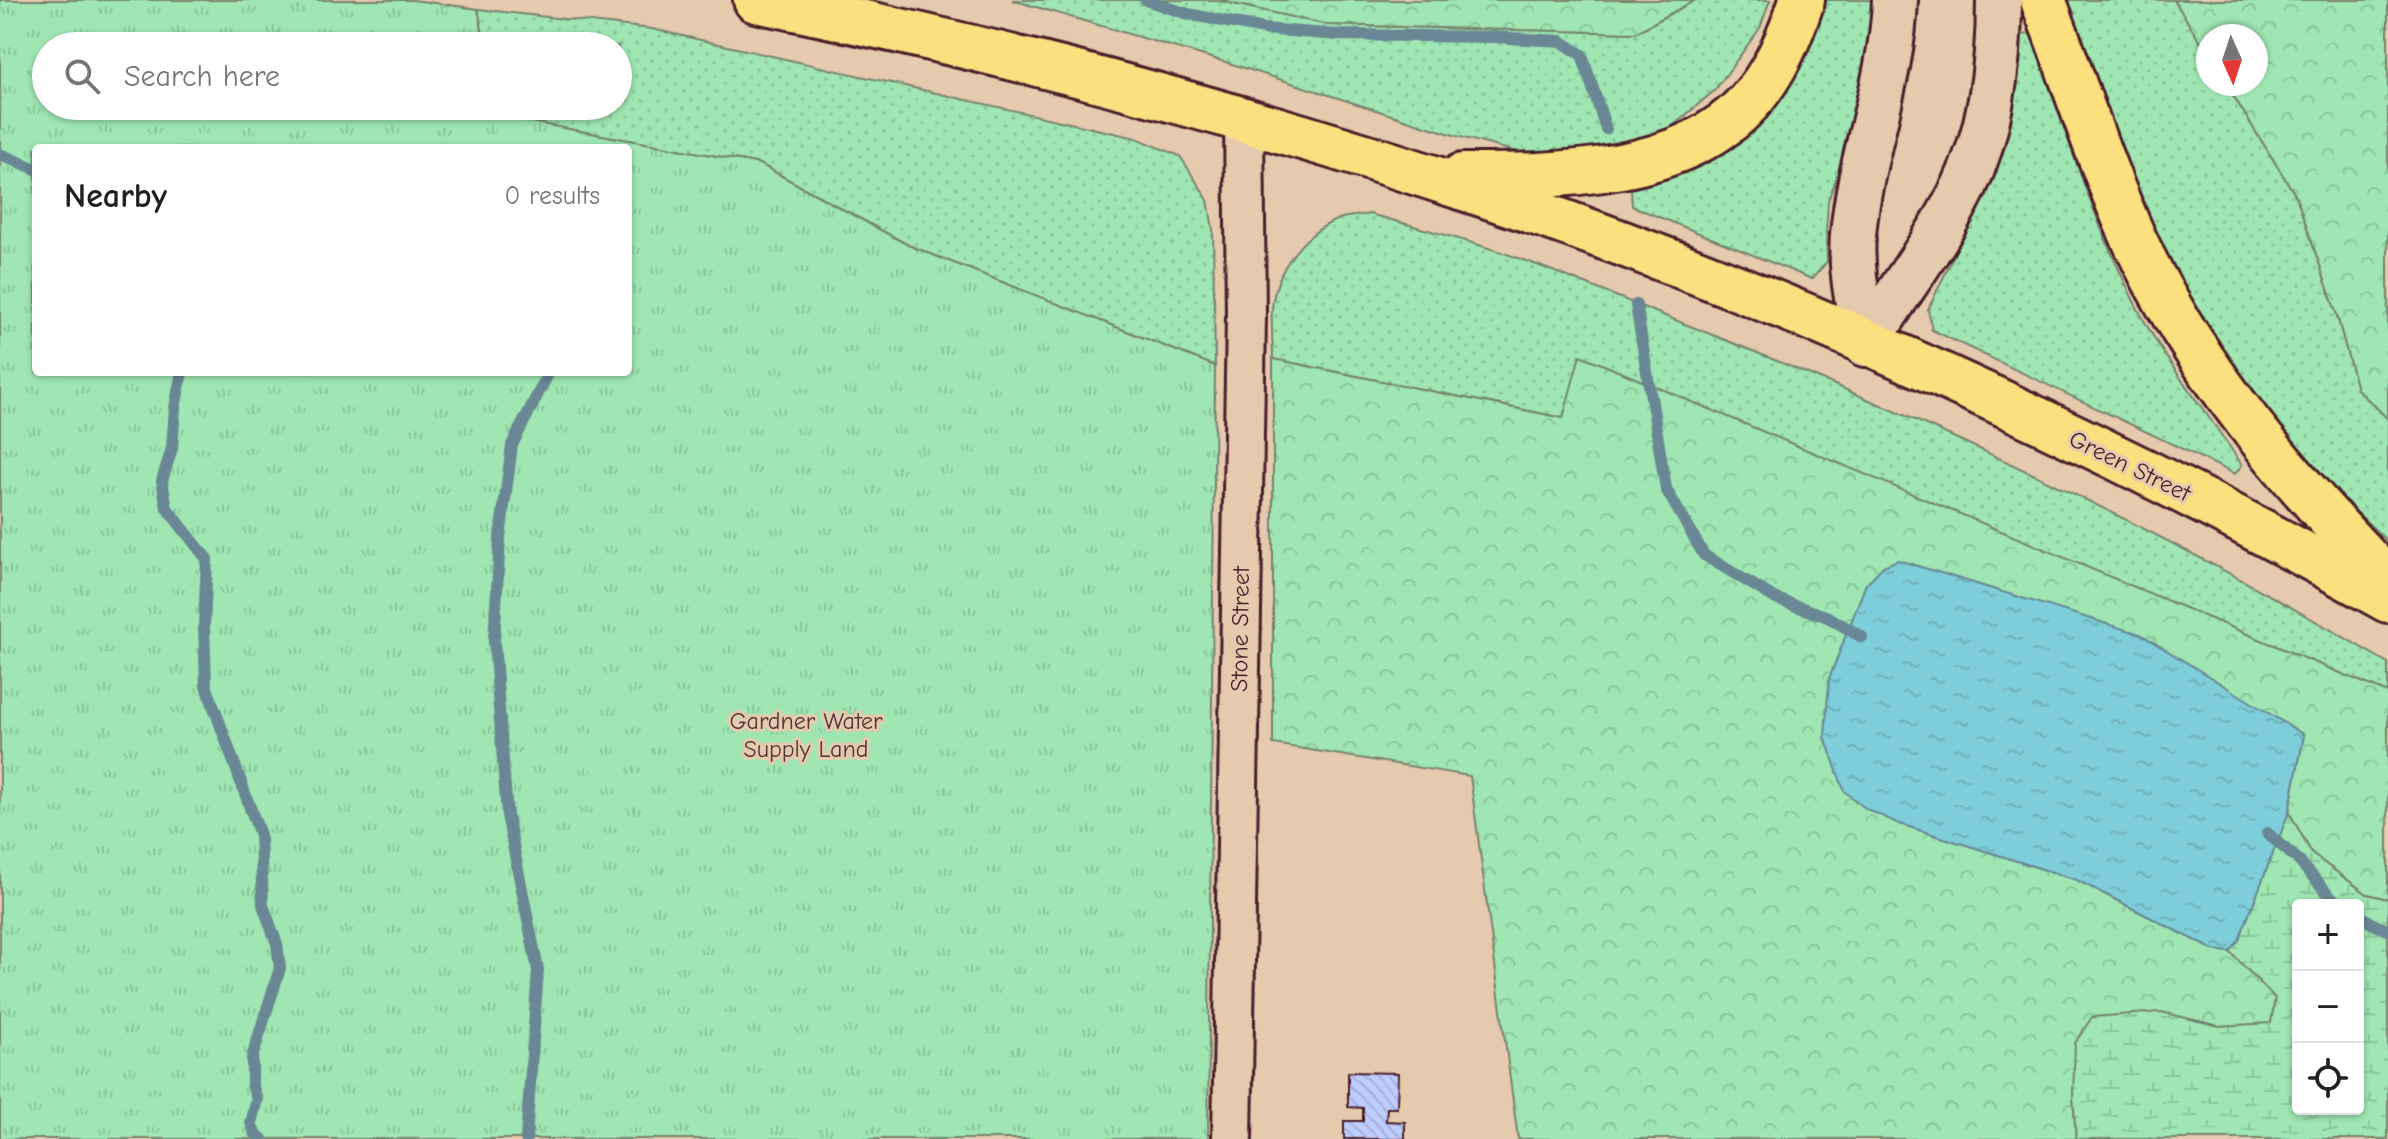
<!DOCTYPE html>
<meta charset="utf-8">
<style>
body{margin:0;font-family:"Comic Neue",sans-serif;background:#f6f6f6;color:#202124}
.controls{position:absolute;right:24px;bottom:24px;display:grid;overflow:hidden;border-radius:8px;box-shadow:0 2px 6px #0004}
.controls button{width:72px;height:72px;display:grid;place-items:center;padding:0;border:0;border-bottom:2px solid #e0e0e0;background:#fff;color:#202124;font:40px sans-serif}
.compass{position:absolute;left:2196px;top:24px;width:72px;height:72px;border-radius:50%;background:#fff;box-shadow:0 2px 6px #0004;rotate:177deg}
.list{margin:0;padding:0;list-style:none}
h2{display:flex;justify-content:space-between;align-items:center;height:104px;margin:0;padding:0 32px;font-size:34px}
h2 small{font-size:26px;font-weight:400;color:#757577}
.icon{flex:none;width:44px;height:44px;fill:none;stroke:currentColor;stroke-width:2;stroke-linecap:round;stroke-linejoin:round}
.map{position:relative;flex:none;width:2388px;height:1139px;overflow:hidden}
.search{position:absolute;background:#fff;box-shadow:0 2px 6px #0004;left:32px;top:32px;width:600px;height:88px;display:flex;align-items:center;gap:20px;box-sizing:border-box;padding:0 28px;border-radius:44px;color:#757577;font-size:30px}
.panel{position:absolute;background:#fff;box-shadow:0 2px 6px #0004;left:32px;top:144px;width:600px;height:232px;border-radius:8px}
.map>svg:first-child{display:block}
.grass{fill:url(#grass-dots);stroke:#74826e;stroke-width:2}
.forest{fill:url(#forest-crowns);stroke:#74826e;stroke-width:2}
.wetland{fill:url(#wetland-marsh);stroke:#74826e;stroke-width:2;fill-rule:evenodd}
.park{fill:url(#park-tufts);stroke:#74826e;stroke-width:2;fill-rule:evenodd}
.water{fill:url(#water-ripples);stroke:#698794;stroke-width:2}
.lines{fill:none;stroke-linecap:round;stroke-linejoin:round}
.stream{stroke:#698794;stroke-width:12}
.building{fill:url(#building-back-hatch);stroke:#4a1f2b;stroke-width:2}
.minor-casing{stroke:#4a1f2b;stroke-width:44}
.tertiary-casing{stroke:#4a1f2b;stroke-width:50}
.trunk-casing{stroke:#4a1f2b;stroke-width:50}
.minor{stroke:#e6caae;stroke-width:38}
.tertiary{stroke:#e6caae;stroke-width:44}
.trunk{stroke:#fce080;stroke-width:44}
.labels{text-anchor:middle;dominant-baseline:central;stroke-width:6;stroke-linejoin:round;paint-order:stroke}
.street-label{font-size:24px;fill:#4a1f2b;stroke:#e6caae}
.park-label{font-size:24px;fill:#523338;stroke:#e6caae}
</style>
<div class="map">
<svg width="2388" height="1139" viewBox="0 0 2388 1139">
<defs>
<pattern id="grass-dots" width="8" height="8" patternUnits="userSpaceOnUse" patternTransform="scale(2)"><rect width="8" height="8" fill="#9fe6b2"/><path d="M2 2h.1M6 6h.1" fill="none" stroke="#8ac599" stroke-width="1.8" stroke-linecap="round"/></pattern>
<pattern id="forest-crowns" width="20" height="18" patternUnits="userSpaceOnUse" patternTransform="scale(2)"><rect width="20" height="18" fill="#9fe6b2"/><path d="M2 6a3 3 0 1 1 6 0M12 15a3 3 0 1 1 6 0" fill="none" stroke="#8ac599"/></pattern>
<pattern id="wetland-marsh" width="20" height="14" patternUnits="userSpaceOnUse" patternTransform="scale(2)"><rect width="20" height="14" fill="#9fe6b2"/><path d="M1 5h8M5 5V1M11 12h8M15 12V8" fill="none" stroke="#8ac599"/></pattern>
<pattern id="park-tufts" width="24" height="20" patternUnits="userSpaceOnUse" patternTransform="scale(2)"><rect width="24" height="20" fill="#9fe6b2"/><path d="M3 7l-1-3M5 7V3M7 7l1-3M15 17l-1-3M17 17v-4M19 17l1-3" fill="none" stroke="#8ac599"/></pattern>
<pattern id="water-ripples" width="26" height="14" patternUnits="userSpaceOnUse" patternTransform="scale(2)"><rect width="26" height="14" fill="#7ecdda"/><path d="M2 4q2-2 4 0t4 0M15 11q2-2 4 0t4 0" fill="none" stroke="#6eb0bb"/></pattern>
<pattern id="building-back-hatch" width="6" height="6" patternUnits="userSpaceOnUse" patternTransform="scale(2)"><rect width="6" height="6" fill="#bdcefe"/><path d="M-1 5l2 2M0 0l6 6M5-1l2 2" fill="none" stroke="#a4b0da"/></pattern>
</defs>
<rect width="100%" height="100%" fill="#e6caae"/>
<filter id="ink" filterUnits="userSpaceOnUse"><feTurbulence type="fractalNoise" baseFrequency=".0125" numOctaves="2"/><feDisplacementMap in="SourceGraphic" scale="16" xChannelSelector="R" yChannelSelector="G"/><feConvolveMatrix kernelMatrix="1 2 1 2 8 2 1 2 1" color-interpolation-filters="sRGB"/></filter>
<g filter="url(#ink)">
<g class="grass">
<path d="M1012 0H1216L1328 25 1635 33 1695 0H1770L1760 28 1715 90 1667 131 1596 157 1540 158 1457 136 1232 64Z"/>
<path d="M1822 0H1877L1861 107 1828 201 1826 234 1827 262 1812 279 1632 206 1631 189 1671 178 1720 149Z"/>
<path d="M2064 0H2174L2208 54V84H2226L2296 196 2336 312 2357 389 2388 419V542L2299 457 2236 375 2147 233Z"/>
<path d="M478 9 652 29 1136 138 1180 156 1208 200 1213 229 1215 366 908 245 760 164 498 116 496 106H618V46H485Z"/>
<path d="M2032 34C2064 127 2094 225 2140 313 2169 368 2208 413 2242 465L2235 474 1932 330 1928 310 1981 198 2018 35Z"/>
<path d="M1370 214C1420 228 1472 241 1521 259 1578 280 1634 304 1690 326 1930 420 2166 531 2388 663V693L1580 356 1564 418 1273 359C1273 343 1271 326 1272 309 1275 270 1303 233 1339 219 1348 215 1360 216 1370 214Z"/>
</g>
<g class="forest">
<path d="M1216 0H1695L1635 33 1328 25Z"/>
<path d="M2174 0H2388V419L2357 389 2336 312 2296 196 2226 84H2256V36H2208V54Z"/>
<path d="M1580 355 2388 693V899L2367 894 2312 854 2289 812 2304 735 1866 584 1829 679 1897 823 2077 880 2214 950 2230 952 2275 998 2271 1024 2219 1026 2161 1012 2073 1094 2076 1139H1518L1470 776 1273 744V359L1563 418Z"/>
</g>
<path class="wetland" d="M2289 812 2312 854 2367 894 2388 899V1139H2076L2073 1094 2075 1043 2092 1017 2161 1012 2219 1026 2271 1023 2275 998 2230 952 2239 940ZM2298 905H2358V1109H2298Z"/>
<path class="park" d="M0 0H413L478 9 485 46H46V106H496L498 116 760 164 908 245 1215 366 1208 1139H0ZM36 148H628V372H36Z"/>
<path class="water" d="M1898 560 2140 634 2304 735 2289 812 2239 940 2230 952 2214 950 2077 880 1897 823 1866 809 1844 791 1825 737 1829 679 1866 584 1883 566Z"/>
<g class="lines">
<g class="stream">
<path d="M1146 0 1188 14 1264 29 1338 35 1493 37 1561 41 1582 55 1606 129"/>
<path d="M0 154 36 169"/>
<path d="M1636 305 1666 489 1704 555 1776 599 1828 617 1862 637"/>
<path d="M182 372 175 408 172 448 162 481 167 508 207 559 204 626 206 685 260 835 263 905 277 944 280 968 252 1058V1085L257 1099 251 1123 255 1133 262 1139"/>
<path d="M2267 833 2297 859 2332 898 2343 905"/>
<path d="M2358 915 2377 926 2388 930"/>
<path d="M526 1139 538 970 507 815 494 641 500 538 512 445 549 372"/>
</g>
</g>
<path class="building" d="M1348 1072 1398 1073 1397 1108H1387L1386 1121 1405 1122V1139H1344V1121H1363V1108L1348 1107Z"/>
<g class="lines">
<defs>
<path id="minor" d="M1232 1139 1246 317 1244 119"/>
<g id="tertiary">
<path d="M1866 344C1898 291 1937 242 1964 187 1991 131 1999 61 1999 0"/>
<path d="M1866 344C1859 308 1850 271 1853 235 1860 154 1892 82 1895 0"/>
</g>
<g id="trunk">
<path d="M756 0C1003 50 1246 115 1485 195 1793 298 2104 442 2388 600"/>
<path d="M2043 0C2074 80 2099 162 2134 239 2193 368 2291 480 2388 581"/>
<path d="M1462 176C1554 176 1682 177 1749 102 1775 73 1790 37 1802 0"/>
</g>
</defs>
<use href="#minor" class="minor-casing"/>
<use href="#tertiary" class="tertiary-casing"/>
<use href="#trunk" class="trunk-casing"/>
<use href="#minor" class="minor"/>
<use href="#tertiary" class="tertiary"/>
<use href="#trunk" class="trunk"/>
</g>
</g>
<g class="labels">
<g class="street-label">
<text transform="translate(2130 466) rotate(26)">Green Street</text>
<text transform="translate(1240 629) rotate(-89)">Stone Street</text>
</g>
<g class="park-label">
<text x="806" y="721">Gardner Water<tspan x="806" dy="28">Supply Land</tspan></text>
</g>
</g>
</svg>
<div class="controls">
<button>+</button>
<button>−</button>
<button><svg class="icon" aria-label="locate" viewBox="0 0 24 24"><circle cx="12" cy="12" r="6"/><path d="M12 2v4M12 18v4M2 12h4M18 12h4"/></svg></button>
</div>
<svg class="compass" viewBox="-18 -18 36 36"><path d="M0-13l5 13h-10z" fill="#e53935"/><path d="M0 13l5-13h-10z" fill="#757577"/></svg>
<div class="search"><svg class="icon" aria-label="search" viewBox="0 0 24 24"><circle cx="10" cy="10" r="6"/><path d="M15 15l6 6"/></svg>Search here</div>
<section class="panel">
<h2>Nearby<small>0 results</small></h2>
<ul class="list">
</ul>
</section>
</div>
